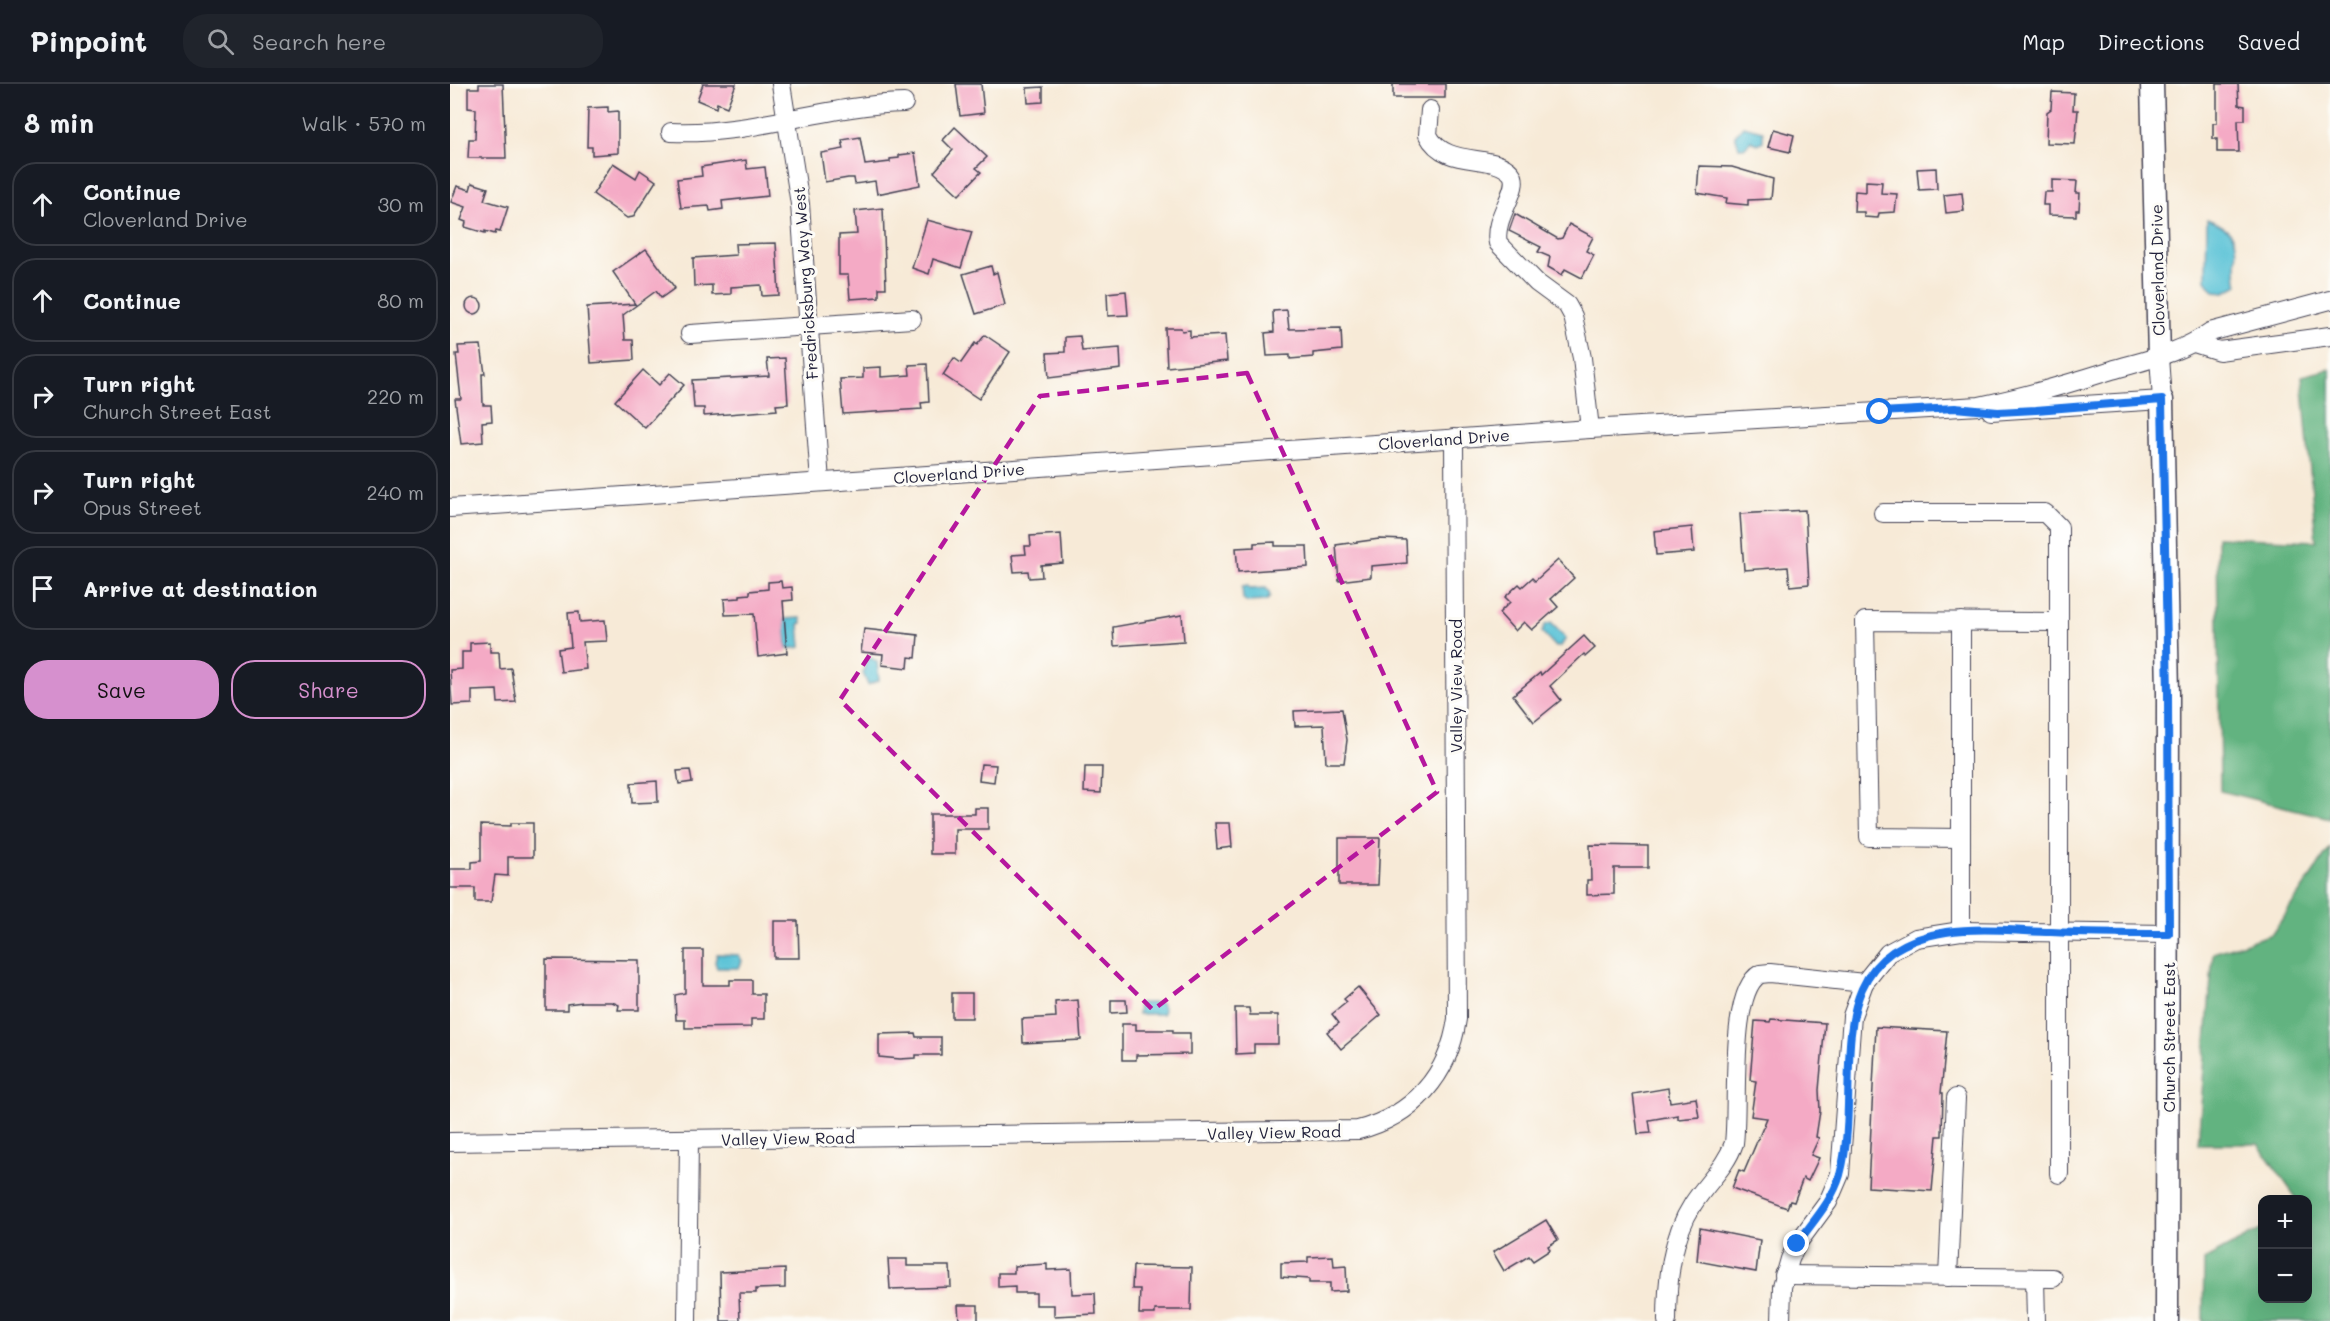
<!DOCTYPE html>
<meta charset="utf-8">
<style>
body{margin:0;font-family:Mali,sans-serif;background:#20242c;color:#f1f3f6}
.controls{position:absolute;right:18px;bottom:18px;display:grid;overflow:hidden;border-radius:12px;box-shadow:0 6px 24px #0002}
.controls button{width:54px;height:54px;display:grid;place-items:center;padding:0;border:0;border-bottom:2px solid #363941;background:#171b24;color:#f1f3f6;font:30px sans-serif}
.stop{position:absolute;width:18px;height:18px;margin:-14px;border:4px solid #1a73e8;border-radius:50%;background:#fff}
.stop.end{background:#1a73e8;border-color:#fff;box-shadow:0 2px 6px #0008}
.list{margin:0;padding:0;list-style:none}
h2{display:flex;justify-content:space-between;align-items:center;height:78px;margin:0;padding:0 24px;font-size:26px}
h2 small{font-size:20px;font-weight:400;color:#9ea1a6}
.list li{display:grid;grid-template-columns:39px 1fr auto;gap:18px;align-items:center;box-sizing:border-box;height:84px;margin:0 12px 12px;padding:0 12px;border:2px solid #363941;border-radius:24px}
.list b{display:block;font-size:22px;white-space:nowrap}
.list p{margin:0;font-size:20px;white-space:nowrap;color:#9ea1a6}
.list em{font-size:20px;font-style:normal;color:#9ea1a6}
.actions{display:flex;gap:12px;padding:18px 24px}
.actions a{flex:1;padding:14px 0;border:2px solid #d690ce;border-radius:24px;text-align:center;font-size:21px;color:#d690ce}
.actions .main{background:#d690ce;color:#111}
.icon{flex:none;width:33px;height:33px;fill:none;stroke:currentColor;stroke-width:2;stroke-linecap:round;stroke-linejoin:round}
.map{position:relative;flex:none;width:1880px;height:1237px;overflow:hidden}
header{display:flex;align-items:center;gap:36px;box-sizing:border-box;height:84px;padding:0 30px;background:#171b24;border-bottom:2px solid #363941}
header strong{font-size:28px}
nav{display:flex;gap:33px;margin-inline-start:auto;font-size:21px}
.search{width:420px;height:54px;background:#20242c;display:flex;align-items:center;gap:15px;box-sizing:border-box;padding:0 21px;border-radius:24px;color:#9ea1a6;font-size:22px}
main{display:flex}
aside{flex:1;background:#171b24}
.map>svg:first-child{display:block}
.forest{fill:#62b380;stroke:#426a5e;stroke-width:1.5}
.water{fill:#5bc3d7;stroke:#3e7289;stroke-width:1.5}
.building{fill:#f4aac5}
.lines{fill:none;stroke-linecap:round;stroke-linejoin:round}
.minor-casing{stroke:#424052;stroke-width:20}
.major-casing{stroke:#424052;stroke-width:25}
.minor{stroke:#fff;stroke-width:18}
.major{stroke:#fff;stroke-width:22}
.route{stroke:#1a73e8;stroke-width:8}
.marked{fill:none;stroke:#b5179e;stroke-width:4.5;stroke-dasharray:12 8;stroke-linejoin:round}
.labels{text-anchor:middle;dominant-baseline:central;stroke-width:6;stroke-linejoin:round;paint-order:stroke}
.street-label{font-size:16px;fill:#22223b;stroke:#fdfcf7}
</style>
<header>
<strong>Pinpoint</strong>
<div class="search"><svg class="icon" aria-label="search" viewBox="0 0 24 24"><circle cx="10" cy="10" r="6"/><path d="M15 15l6 6"/></svg>Search here</div>
<nav><a>Map</a><a>Directions</a><a>Saved</a></nav>
</header>
<main>
<aside>
<h2>8 min<small>Walk · 570 m</small></h2>
<ul class="list">
<li><svg class="icon" aria-label="ahead" viewBox="0 0 24 24"><path d="M12 20V5M6 11l6-6 6 6"/></svg><div><b>Continue</b><p>Cloverland Drive</p></div><em>30 m</em></li>
<li><svg class="icon" aria-label="ahead" viewBox="0 0 24 24"><path d="M12 20V5M6 11l6-6 6 6"/></svg><div><b>Continue</b></div><em>80 m</em></li>
<li><svg class="icon" aria-label="right" viewBox="0 0 24 24"><path d="M7 20v-9h11M14 6l5 5-5 5"/></svg><div><b>Turn right</b><p>Church Street East</p></div><em>220 m</em></li>
<li><svg class="icon" aria-label="right" viewBox="0 0 24 24"><path d="M7 20v-9h11M14 6l5 5-5 5"/></svg><div><b>Turn right</b><p>Opus Street</p></div><em>240 m</em></li>
<li><svg class="icon" aria-label="arrive" viewBox="0 0 24 24"><path d="M6 21V4h12l-3 4 3 4H6"/></svg><div><b>Arrive at destination</b></div></li>
</ul>
<div class="actions"><a class="main">Save</a><a>Share</a></div>
</aside>
<div class="map">
<svg width="1880" height="1237" viewBox="0 0 1880 1237">
<rect width="100%" height="100%" fill="#fdfcf7"/>
<filter id="ink" filterUnits="userSpaceOnUse"><feTurbulence type="fractalNoise" baseFrequency=".0167" numOctaves="2"/><feDisplacementMap in="SourceGraphic" scale="12" xChannelSelector="R" yChannelSelector="G"/><feConvolveMatrix kernelMatrix="1 2 1 2 8 2 1 2 1" color-interpolation-filters="sRGB"/></filter>
<filter id="wash" filterUnits="userSpaceOnUse"><feTurbulence type="fractalNoise" baseFrequency=".008" numOctaves="4" result="noise"/><feDisplacementMap in="SourceGraphic" scale="24" xChannelSelector="R" yChannelSelector="G"/><feGaussianBlur stdDeviation="1.35" result="paint"/><feColorMatrix in="noise" values="0 0 0 0 0 0 0 0 0 0 0 0 0 0 0 0 0 1.4 0 .05"/><feComposite in="paint" operator="in"/></filter>
<g filter="url(#wash)">
<rect width="100%" height="100%" fill="#f7ead7"/>
<g class="forest">
<path d="M1880 285V734L1770 707 1767 453 1866 457 1852 292Z"/>
<path d="M1880 764V1237H1753L1754 1176 1812 1145V1214H1858V1116L1847 1115 1808 1060H1748L1763 869 1822 850Z"/>
</g>
<g class="water">
<path d="M1293 42 1313 47V57L1308 60 1301 57 1294 64 1289 63 1285 51Z"/>
<path d="M1757 135C1802 151 1780 171 1788 201L1775 208 1764 207 1756 196Z"/>
<path d="M798 502 799 505 816 504 819 508 820 513 816 517 796 518 793 515 792 503Z"/>
<path d="M351 534 352 539 349 540 351 563 337 565 334 535Z"/>
<path d="M1101 539 1116 554 1111 562 1106 563 1092 548 1095 541Z"/>
<path d="M421 574 427 578 429 596 418 601 413 589 416 577Z"/>
<path d="M267 870 289 871 292 877 289 884H267L265 878Z"/>
<path d="M711 919 714 926 712 930H688L689 919Z"/>
</g>
<g id="blocks">
<g class="building">
<path d="M29 0H53L56 74H18L19 55H25L26 25 18 24V4H29Z"/>
<path d="M253 0H286L277 23 267 19 266 24 247 16Z"/>
<path d="M506 0H531L534 29 510 32Z"/>
<rect x="943" y="0" width="52" height="14"/>
<path d="M1767 0H1788L1789 21 1795 22V36H1788L1789 68H1767V55H1763V39H1767Z"/>
<path d="M593 3V18L578 19 577 4Z"/>
<path d="M1602 8 1624 9 1623 26H1628L1625 60 1596 59 1597 28 1601 25Z"/>
<path d="M158 23V28L168 27V69L142 71V63H137L138 24Z"/>
<path d="M505 43 537 73 526 84 531 88 509 111 484 88 503 66 493 56Z"/>
<path d="M1323 45 1344 51 1340 68 1318 63Z"/>
<path d="M410 53 415 81 440 78V75L449 74V71L465 69 470 101 427 110 425 97 405 100 404 94H398L375 98 371 69 394 65 392 56Z"/>
<path d="M296 76 297 85 315 83 318 112 272 117 273 125 260 127 259 122 231 124 227 95 252 92 251 83Z"/>
<path d="M163 79 186 94 190 86 206 97 183 133 177 134 143 110Z"/>
<path d="M1249 82 1282 83 1323 95 1321 115 1298 116V121L1276 119 1277 114 1247 109Z"/>
<path d="M1486 84 1487 105 1469 106 1467 85Z"/>
<path d="M1602 96 1627 97 1626 109H1630L1629 126H1626V132L1598 131V121H1593L1594 108H1602Z"/>
<path d="M1416 97 1432 98 1431 109 1447 110 1445 128 1429 129 1428 134 1414 133V128H1404L1405 107 1416 108Z"/>
<path d="M22 99 38 104 34 116 58 123 50 148 46 147 45 150 35 147V149L15 143 16 138 11 136 16 123 1 118 7 102 20 106Z"/>
<path d="M1512 109 1514 127 1496 129 1494 111Z"/>
<path d="M433 124 436 204H429V213L400 215 398 191H389V151L407 150 405 127Z"/>
<path d="M1065 130 1108 155 1112 154 1119 140 1143 153 1136 167 1144 171 1132 194 1115 185 1112 191 1098 183 1100 173 1088 168 1091 163 1059 147Z"/>
<path d="M477 136 522 148 511 184 483 175 479 190 462 184Z"/>
<path d="M326 159 329 211 312 212 311 201 281 203V210L262 211V201L244 202 243 174 286 171 285 160Z"/>
<path d="M196 165 225 204 211 214 206 207 173 231 175 256H183L184 276 141 279 137 223 185 220 163 188Z"/>
<path d="M541 182 543 190 547 188 555 221 526 230 513 190Z"/>
<path d="M676 207 678 231 658 232 657 209Z"/>
<circle cx="24" cy="222" r="8"/>
<path d="M837 226 839 245 891 244 892 266 863 269V273L840 275V271L817 272 815 249 824 248 823 227Z"/>
<path d="M715 244H731L732 247 740 246V253L775 251 777 277 717 283Z"/>
<path d="M535 251 560 268 529 315 493 291 504 274 511 279 525 259 527 261Z"/>
<path d="M630 252 632 267 670 264 671 285 599 294 597 269 615 268V253Z"/>
<path d="M31 261 35 290H32L33 321H41L42 337 32 338 33 358 11 360 5 315H11L6 270H9L8 262Z"/>
<path d="M335 274 338 320 326 321 327 326 254 332V324H244L242 296 319 292 317 275Z"/>
<path d="M477 280 479 318 471 319 472 325 393 330 390 295 413 294V284L431 283V293L460 291 459 281Z"/>
<path d="M193 286 209 301 220 289 234 301 195 344 165 317Z"/>
<path d="M1355 426 1359 500 1340 502 1338 483 1294 486 1290 430Z"/>
<path d="M1242 443 1244 468 1206 471 1204 447Z"/>
<path d="M611 450 613 479 591 481 592 493 579 494 578 487 564 488 562 471 576 470 575 462H581L580 452Z"/>
<path d="M929 455 956 456 957 479 921 482V493L889 497 886 461Z"/>
<path d="M825 458V462H857L858 483 788 488 786 464 804 463V459Z"/>
<path d="M1108 476 1124 494 1101 515 1108 523 1082 546 1074 538 1065 547 1049 529 1060 518 1055 513 1069 500 1072 503 1082 494 1085 497Z"/>
<path d="M331 497 332 504 342 503 343 516 333 517 337 569 308 573 304 530 275 531 274 515 290 514V511L300 510V507L318 505V498Z"/>
<path d="M129 528 130 538 155 536 157 557 133 558 136 585 111 588 108 565 121 563 118 529Z"/>
<path d="M732 531 734 557 664 562 663 543Z"/>
<path d="M414 545 468 551 466 574 459 573 458 584 432 581 433 570 411 568Z"/>
<path d="M1134 552 1145 564 1136 572 1134 570 1100 602 1111 616 1084 638 1063 611 1090 589 1091 591Z"/>
<path d="M40 558V568H49L50 585 61 584 66 618 48 619 47 606 22 607V620L2 621 0 586 12 585V568H20V559Z"/>
<path d="M892 625 897 656 894 679H876L874 641 845 642 844 627Z"/>
<path d="M531 680 546 681 544 698 529 696Z"/>
<path d="M635 683H652L651 709 634 708Z"/>
<path d="M240 686 242 698 229 700 227 687Z"/>
<path d="M207 697 208 718 182 719 181 699Z"/>
<path d="M525 724H538V745H505V770H480V730H525Z"/>
<path d="M61 739H83V773H58V792L45 791 41 818H25V804H0V785H22V778L31 777V741L61 742Z"/>
<path d="M765 739H780L782 763 767 765Z"/>
<path d="M889 754H930L928 801H889Z"/>
<path d="M1140 761 1198 762V784H1164V810L1137 811V796H1141Z"/>
<path d="M324 837H348L349 874H324Z"/>
<path d="M235 866H253V901H280V896H302V910H314V935H301V943L235 944V936H226L225 911 235 909Z"/>
<path d="M96 875 189 876V926H168L169 921 162 918H133L117 920V926H96Z"/>
<path d="M908 903 931 931 891 965 877 948 889 939 882 930 897 918 894 915Z"/>
<rect x="502" y="909" width="20" height="25"/>
<path d="M628 916 631 956 573 959 572 935 606 933 605 918Z"/>
<path d="M661 916H676L677 928 661 929Z"/>
<path d="M785 924H799L800 931H828V960H804V969L786 970Z"/>
<path d="M1321 935 1375 939 1369 1006 1370 1027 1366 1053 1369 1054 1361 1071 1369 1074 1358 1097 1353 1094 1344 1118 1340 1117 1337 1124 1282 1104 1289 1086 1294 1088 1317 1034 1301 1032 1306 997 1300 996 1305 937 1320 938Z"/>
<path d="M672 940H686V946H723V949H740V970L686 971V976H672Z"/>
<path d="M1426 943 1497 947 1491 1009H1493L1492 1052H1487L1482 1107 1418 1103Z"/>
<path d="M465 949 466 953H491V971H466V974L450 975 429 973V950Z"/>
<path d="M1218 1004 1220 1018 1246 1014 1249 1033 1228 1035V1031L1199 1036 1201 1049 1188 1050 1183 1010Z"/>
<path d="M1096 1136 1108 1156 1098 1162 1100 1166 1083 1177 1079 1172 1054 1187 1043 1168Z"/>
<path d="M1250 1144 1310 1156 1306 1188 1247 1177Z"/>
<path d="M883 1172 884 1183 896 1182 897 1207 880 1208V1199H859V1195L831 1193V1179L858 1178V1173Z"/>
<path d="M438 1175H457V1182H500L501 1203 440 1205Z"/>
<path d="M597 1180V1186L621 1185 622 1210 645 1209 646 1230 604 1232V1221H586V1209H565V1202L548 1203V1189H564V1182Z"/>
<path d="M683 1182 742 1183 741 1226H705V1230H689L690 1205H682Z"/>
<path d="M335 1185V1204L306 1205V1209H289L290 1237H271L270 1188Z"/>
<path d="M508 1221H528V1237H509Z"/>
</g>
</g>
</g>
<g filter="url(#ink)">
<use href="#blocks" fill-opacity="0" stroke="#424052" stroke-width="1.5"/>
<g class="lines">
<defs>
<g id="minor">
<path d="M331 0 350 120 370 398"/>
<path d="M980 26 978 51C995 85 1043 68 1061 89 1073 104 1042 133 1048 159L1087 199 1117 221 1123 232 1132 274 1140 345"/>
<path d="M221 48C300 52 375 21 454 19"/>
<path d="M240 250 462 235"/>
<path d="M1744 259 1769 267 1880 252"/>
<path d="M1541 327 1712 316 1709 273"/>
<path d="M0 424 1140 345 1529 322C1574 313 1618 300 1662 286 1696 276 1731 269 1760 248L1880 216"/>
<path d="M1433 429H1595L1609 443V1090"/>
<path d="M1511 537V847"/>
<path d="M1511 754 1419 753 1415 537 1607 538"/>
<path d="M0 1058 908 1046C963 1032 999 991 1007 935L1004 354"/>
<path d="M1334 1191 1603 1194"/>
<path d="M1498 1193 1506 1014"/>
<path d="M1585 1194 1586 1237"/>
<path d="M237 1237 239 1055"/>
<path d="M1217 1237C1217 1198 1221 1154 1243 1120 1257 1098 1276 1083 1284 1059 1289 1022 1278 908 1310 890L1320 889 1414 899"/>
<path d="M1331 1237 1332 1203 1340 1175 1347 1160 1378 1118 1390 1090 1402 932 1414 899 1438 869 1466 854 1511 847 1719 850"/>
</g>
<g id="major">
<path d="M1702 0 1709 273"/>
<path d="M1712 316 1718 609 1717 1237"/>
</g>
</defs>
<use href="#minor" class="minor-casing"/>
<use href="#major" class="major-casing"/>
<use href="#minor" class="minor"/>
<use href="#major" class="major"/>
</g>
</g>
<g class="lines" filter="url(#ink)">
<path class="route" d="M1347 1160C1362 1138 1382 1118 1390 1091 1415 999 1361 870 1496 848 1530 843 1566 847 1601 848 1640 850 1679 850 1719 850L1718 609 1712 316 1586 326 1548 328 1505 324 1430 328"/>
</g>
<path class="marked" d="M797 289 987 708 703 926 390 616 590 312Z"/>
<g class="labels">
<g class="street-label">
<text transform="translate(1707 186) rotate(-91)">Cloverland Drive</text>
<text transform="translate(355 199) rotate(-94)">Fredricksburg Way West</text>
<text transform="translate(994 355) rotate(-4)">Cloverland Drive</text>
<text transform="translate(509 389) rotate(-4)">Cloverland Drive</text>
<text transform="translate(1005 602) rotate(-90)">Valley View Road</text>
<text transform="translate(1718 953) rotate(-90)">Church Street East</text>
<text transform="translate(824 1048) rotate(-1)">Valley View Road</text>
<text transform="translate(338 1054) rotate(-1)">Valley View Road</text>
</g>
</g>
</svg>
<div class="controls">
<button>+</button>
<button>−</button>
</div>
<div class="stop" style="left:1430px;top:328px"></div>
<div class="stop end" style="left:1347px;top:1160px"></div>
</div>
</main>
